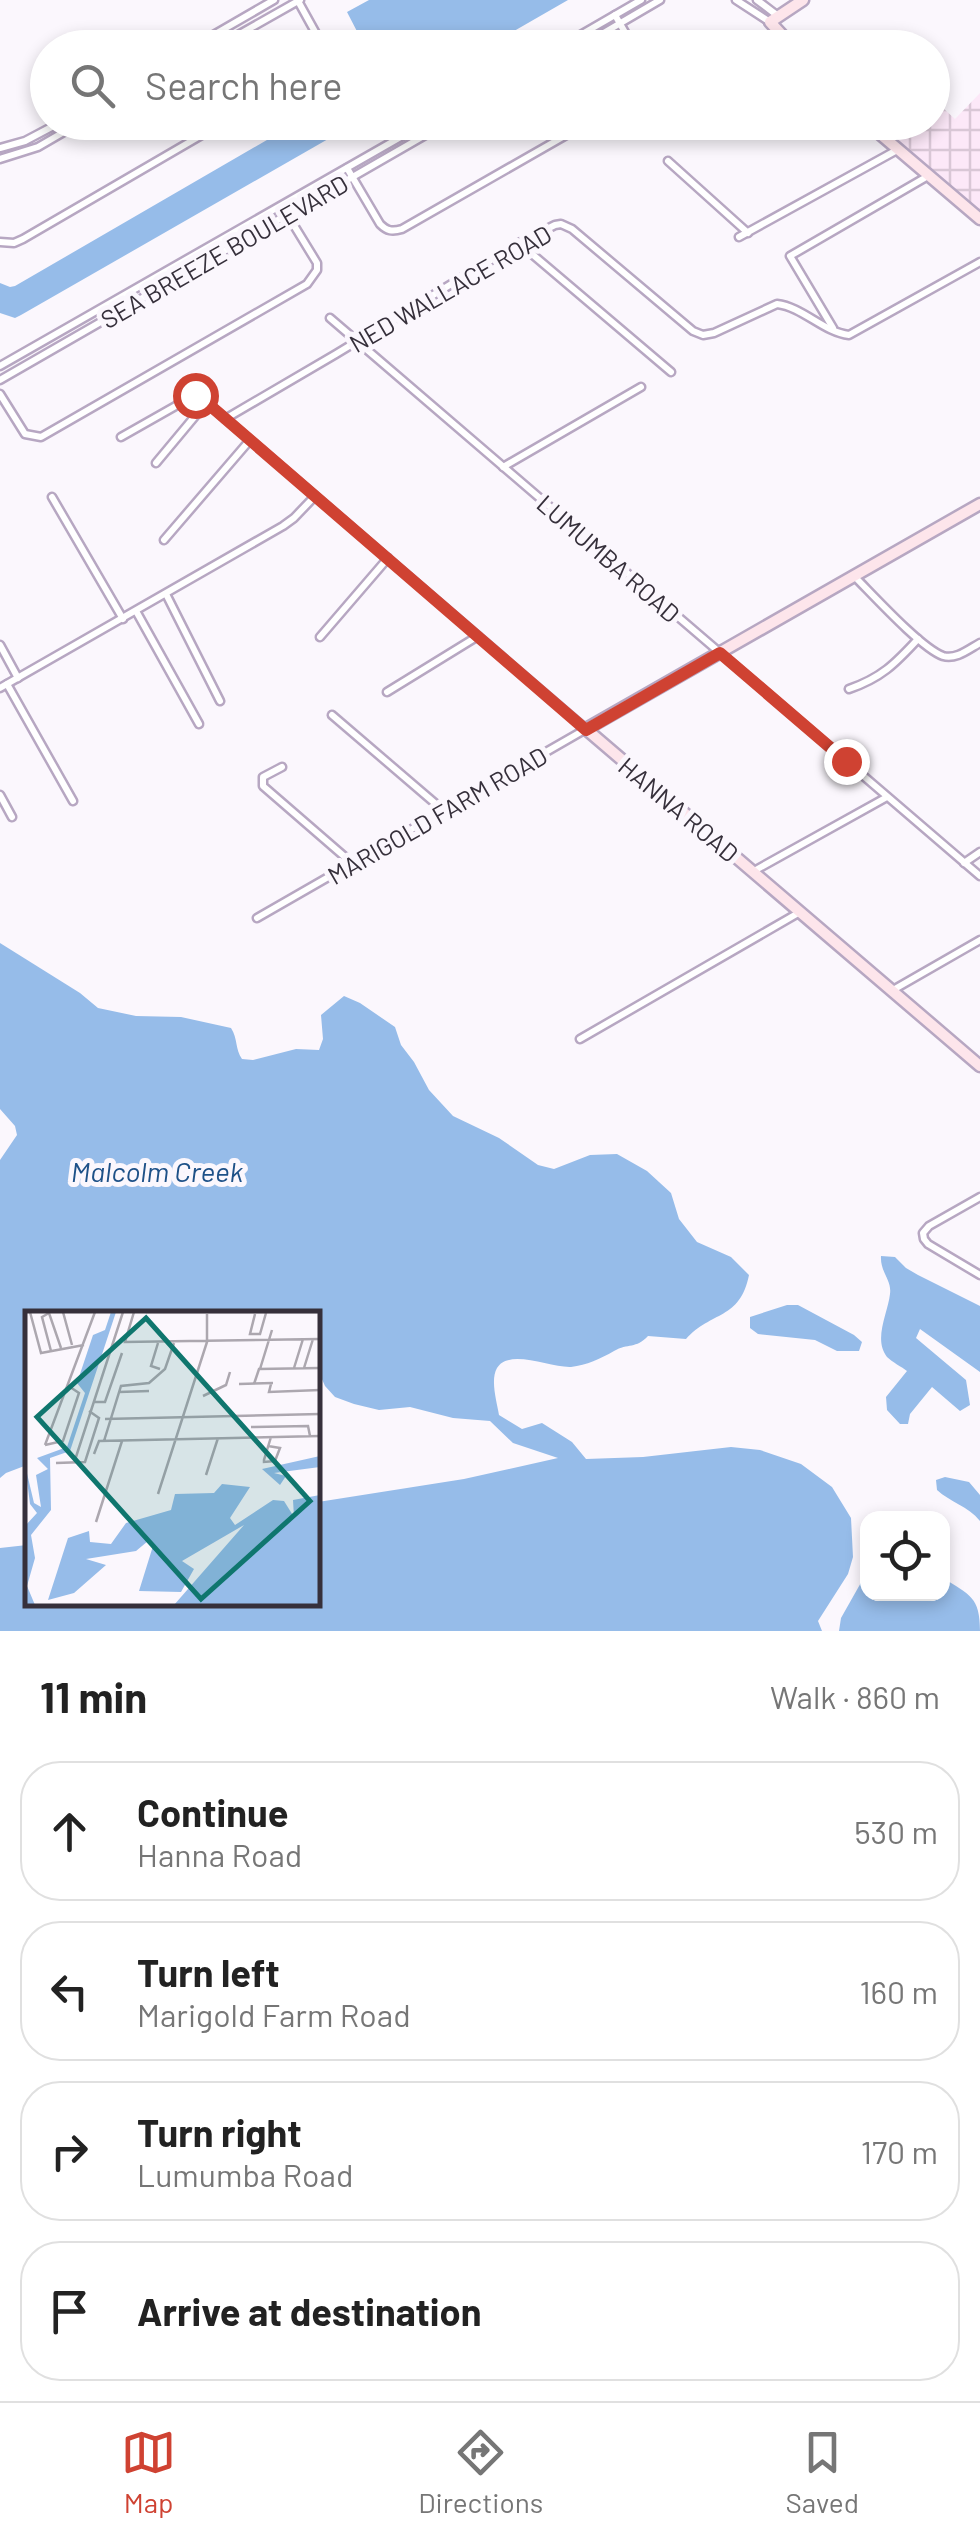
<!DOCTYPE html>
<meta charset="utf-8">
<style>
body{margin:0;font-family:Barlow,sans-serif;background:#f6f6f6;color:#222}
.controls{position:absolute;right:30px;bottom:30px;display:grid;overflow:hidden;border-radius:20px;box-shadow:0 5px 15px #0003}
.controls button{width:90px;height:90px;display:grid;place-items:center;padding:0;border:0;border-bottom:2px solid #e0e0e0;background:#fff;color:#222;font:50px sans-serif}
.stop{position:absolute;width:30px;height:30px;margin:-22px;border:8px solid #cf4232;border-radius:50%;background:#fff}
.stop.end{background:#cf4232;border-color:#fff;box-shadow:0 2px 10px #0008}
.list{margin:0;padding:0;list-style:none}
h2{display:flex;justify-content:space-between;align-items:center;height:130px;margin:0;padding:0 40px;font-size:42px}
h2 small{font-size:32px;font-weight:400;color:#767676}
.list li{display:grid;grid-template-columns:65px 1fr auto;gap:30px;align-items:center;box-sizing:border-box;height:140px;margin:0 20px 20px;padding:0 20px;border:2px solid #e0e0e0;border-radius:40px}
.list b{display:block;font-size:38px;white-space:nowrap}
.list p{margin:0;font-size:32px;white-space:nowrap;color:#767676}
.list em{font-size:32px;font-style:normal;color:#767676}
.icon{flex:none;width:55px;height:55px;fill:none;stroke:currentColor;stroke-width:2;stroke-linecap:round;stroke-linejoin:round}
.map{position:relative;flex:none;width:980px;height:1631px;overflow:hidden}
.search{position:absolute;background:#fff;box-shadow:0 5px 15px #0003;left:30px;right:30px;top:30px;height:110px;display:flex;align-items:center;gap:25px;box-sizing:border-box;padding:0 35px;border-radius:55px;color:#767676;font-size:38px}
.sheet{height:770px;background:#fff}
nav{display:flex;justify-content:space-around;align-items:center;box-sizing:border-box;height:140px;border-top:2px solid #e0e0e0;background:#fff;font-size:28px;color:#767676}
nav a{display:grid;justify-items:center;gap:5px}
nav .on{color:#cf4232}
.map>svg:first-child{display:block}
.industrial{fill:url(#industrial-grid)}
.water{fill:#96bce9}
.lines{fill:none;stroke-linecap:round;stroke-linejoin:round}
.street-casing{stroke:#b7a7c2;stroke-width:11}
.secondary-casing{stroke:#b7a7c2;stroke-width:15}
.street{stroke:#fff;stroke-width:6}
.secondary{stroke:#fde5eb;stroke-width:10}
.route{stroke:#cf4232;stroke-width:12}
.labels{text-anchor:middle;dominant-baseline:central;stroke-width:10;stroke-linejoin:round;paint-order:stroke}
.street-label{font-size:25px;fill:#36303b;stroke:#fbf7fd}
.water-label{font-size:28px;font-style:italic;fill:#1e5188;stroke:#fbf7fd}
.inset-road{fill:none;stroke:#aca7af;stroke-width:2.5}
.view{fill:#0f766e;fill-opacity:0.15;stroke:#0f766e;stroke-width:5}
.inset-edge{fill:none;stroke:#36303b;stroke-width:5}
</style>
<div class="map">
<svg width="980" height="1631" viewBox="0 0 980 1631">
<defs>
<pattern id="industrial-grid" width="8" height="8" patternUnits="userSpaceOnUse" patternTransform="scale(2.5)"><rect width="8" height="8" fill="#fce8f8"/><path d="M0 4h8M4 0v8" fill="none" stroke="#d9c7d6"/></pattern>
</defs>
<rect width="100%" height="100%" fill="#fbf7fd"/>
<path class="industrial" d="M980 93V214L887 135 898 123 932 122 933 99 955 119Z"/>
<g class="water">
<path d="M369 0H568L486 47H363L362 41 347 12Z"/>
<path d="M298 122 356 123 21 315 15 318 0 313V283L10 287 15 286Z"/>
<path d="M0 943 80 993 98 1008 136 1016 181 1017 231 1028C238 1039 235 1049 242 1059L253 1060 296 1049 319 1050 323 1039 321 1015 344 996 360 1003 395 1027 401 1045 414 1062 429 1090 453 1116 499 1138 538 1165 554 1169 590 1155 617 1154 647 1171 671 1193 679 1219 697 1242 731 1257 749 1275C740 1320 711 1311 686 1339L648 1336C636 1349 628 1343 614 1351 600 1359 587 1365 571 1367 551 1368 509 1348 497 1368 490 1380 497 1402 499 1415L522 1429 542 1423 572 1442 586 1459 643 1457 731 1447 760 1450 801 1464 832 1487 851 1518 853 1557 848 1574 818 1621 822 1631H0V1548L27 1545 28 1604H318V1502L464 1479 558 1458 513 1443 490 1421 453 1418 410 1407 379 1410 354 1404 335 1397 325 1386 321 1377 318 1379V1314H28L27 1465 6 1473 0 1478V1160L17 1135 15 1126 0 1109Z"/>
<path d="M881 1256 895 1257 906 1268 918 1275 980 1306V1372L920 1329 916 1338 966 1380 970 1405 960 1411 932 1387 910 1414 908 1424H900L887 1410 886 1397 907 1371C902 1367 892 1362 887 1357 873 1339 888 1313 890 1294 892 1280 880 1272 881 1256Z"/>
<path d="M787 1305H798L854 1335 862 1342 859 1351H837L815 1340 758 1334 750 1328V1317Z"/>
<path d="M945 1477 969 1482 980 1495V1521C968 1506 950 1502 937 1490L936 1480Z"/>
<path d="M867 1572 868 1594H942L943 1578C970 1595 980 1597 980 1631H839L841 1618Z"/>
</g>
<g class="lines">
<defs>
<g id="street">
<path d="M736 0 770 22"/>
<path d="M757 0 778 16"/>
<path d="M298 1 324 48"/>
<path d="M615 15 634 48"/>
<path d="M191 48 274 0"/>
<path d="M215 48 300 0"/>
<path d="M558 48 641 0"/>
<path d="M578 48 660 0"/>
<path d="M0 148 25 141 61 122"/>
<path d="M0 159 38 147 81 122"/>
<path d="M668 161 748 233"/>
<path d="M347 168 380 224C387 231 392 232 402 229L589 122"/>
<path d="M739 237 897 150"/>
<path d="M0 242 14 243 23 239 224 122"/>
<path d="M519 243 671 372"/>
<path d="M330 318 980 876"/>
<path d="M833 328 790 256 928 176"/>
<path d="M0 366 427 122"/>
<path d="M0 380 448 122"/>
<path d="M0 394 25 434 41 437 307 284 317 270V263L287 214"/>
<path d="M225 419 336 354 519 243 555 225 561 224 572 229 693 331 703 335 714 333 777 304C803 307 823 332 849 335L980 262"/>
<path d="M121 437 195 395 199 396 586 729 257 918"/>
<path d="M156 463 206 403"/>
<path d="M503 467 641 387"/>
<path d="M52 497 123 619"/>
<path d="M164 540 250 440"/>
<path d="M854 576C873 595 921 648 943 656 956 660 969 649 980 643"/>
<path d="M166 594 220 701"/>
<path d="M136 611 199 724"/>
<path d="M320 637 388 558"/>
<path d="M0 645 18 678"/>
<path d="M7 684 73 801"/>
<path d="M0 688 283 526 294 518 315 496"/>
<path d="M849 689C881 678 895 664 918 639"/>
<path d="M387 692 478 636"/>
<path d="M332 715 444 811"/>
<path d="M282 767 263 777V786L353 864"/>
<path d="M0 795 12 817"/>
<path d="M964 863 980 852"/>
<path d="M754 871 887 797"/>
<path d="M893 990 980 940"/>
<path d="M580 1039 800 912"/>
<path d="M980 1197 929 1226 923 1233 924 1239 928 1244 980 1275"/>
</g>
<g id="secondary">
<path d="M794 48 770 22 803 0"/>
<path d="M866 122 980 219"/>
<path d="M980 504 586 729 980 1066"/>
</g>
</defs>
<use href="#street" class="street-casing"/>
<use href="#secondary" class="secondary-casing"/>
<use href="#street" class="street"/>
<use href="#secondary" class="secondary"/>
</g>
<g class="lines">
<path class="route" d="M195 395 199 396 586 730 720 653 846 761"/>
</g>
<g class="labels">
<g class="street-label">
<text transform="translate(224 251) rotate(-30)">SEA BREEZE BOULEVARD</text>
<text transform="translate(450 288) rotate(-30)">NED WALLACE ROAD</text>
<text transform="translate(609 558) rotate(41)">LUMUMBA ROAD</text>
<text transform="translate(679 809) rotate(40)">HANNA ROAD</text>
<text transform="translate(437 815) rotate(-30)">MARIGOLD FARM ROAD</text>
</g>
<g class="water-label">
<text x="157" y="1171">Malcolm Creek</text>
</g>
</g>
<g transform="translate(25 1311)">
<rect width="295" height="295" fill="#fbf7fd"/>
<path d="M86 1H91L45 140 25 147 26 199 6 224 10 247 2 275 10 294H1L0 215 12 202 5 193 0 154 9 192 16 196 11 164 23 158 12 147 42 136 60 82 52 72 68 24 80 19ZM295 145V156L249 162 261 165 255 174 237 158ZM197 173 225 176 205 207 210 214 248 189 259 190 269 206 268 189 295 184V294H149L219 214 157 250 169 258 156 281 114 280 128 235 123 230 111 240 61 248 81 254 49 282 23 289 43 227 64 220 65 231 86 233 101 212 146 199 150 183 189 182Z" fill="#96bce9"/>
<path class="inset-road" d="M5 1 16 42 59 34M38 1 47 34M109 1 100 31 295 28M121 1H295M230 3 225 23H235L241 2M133 32 126 55 135 58M26 40 17 6 24 2 36 37M269 57 278 28M279 57 288 28M235 58 247 19M214 73 248 72M229 73 234 58 295 57M246 73 244 81 295 79M94 81 124 80M178 85 201 74 205 61M69 91H80L97 42M80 108 295 103M226 116 283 115 285 125M79 130 96 75 124 72 140 58 149 32M20 134 70 1M20 134 38 130 54 82 45 76M243 135 255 137 250 150 239 151V149L246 126M69 143 74 130 295 125M50 149 98 1M31 152 60 151 74 107 64 100M181 164 193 127M133 183 182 31V3M71 211 97 130"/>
<path class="view" d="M121 7 285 190 176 288 12 106Z"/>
<rect width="295" height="295" class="inset-edge"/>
</g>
</svg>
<div class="controls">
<button><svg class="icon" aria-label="locate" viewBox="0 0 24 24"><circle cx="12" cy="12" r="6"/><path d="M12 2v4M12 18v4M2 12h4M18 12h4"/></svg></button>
</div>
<div class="stop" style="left:195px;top:395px"></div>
<div class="stop end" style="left:846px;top:761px"></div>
<div class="search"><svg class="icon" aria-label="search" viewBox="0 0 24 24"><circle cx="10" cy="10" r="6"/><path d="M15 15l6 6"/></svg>Search here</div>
</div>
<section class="sheet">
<h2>11 min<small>Walk · 860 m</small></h2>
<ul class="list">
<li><svg class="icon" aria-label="ahead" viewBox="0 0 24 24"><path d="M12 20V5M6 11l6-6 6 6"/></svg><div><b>Continue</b><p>Hanna Road</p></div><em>530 m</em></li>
<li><svg class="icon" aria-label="left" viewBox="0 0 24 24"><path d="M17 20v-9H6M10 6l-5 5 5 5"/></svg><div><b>Turn left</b><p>Marigold Farm Road</p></div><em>160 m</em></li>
<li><svg class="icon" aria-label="right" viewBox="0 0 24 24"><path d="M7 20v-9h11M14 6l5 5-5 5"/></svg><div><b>Turn right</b><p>Lumumba Road</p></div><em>170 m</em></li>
<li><svg class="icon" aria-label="arrive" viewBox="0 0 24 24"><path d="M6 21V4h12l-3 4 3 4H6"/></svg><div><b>Arrive at destination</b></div></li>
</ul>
</section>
<nav>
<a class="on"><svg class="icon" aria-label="map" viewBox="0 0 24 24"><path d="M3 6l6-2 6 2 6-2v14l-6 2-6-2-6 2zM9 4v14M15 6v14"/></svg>Map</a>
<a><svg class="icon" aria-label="directions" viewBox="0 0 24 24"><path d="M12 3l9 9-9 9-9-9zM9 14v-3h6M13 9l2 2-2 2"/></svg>Directions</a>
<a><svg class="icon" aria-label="saved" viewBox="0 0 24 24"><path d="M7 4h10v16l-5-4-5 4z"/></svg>Saved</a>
</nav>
